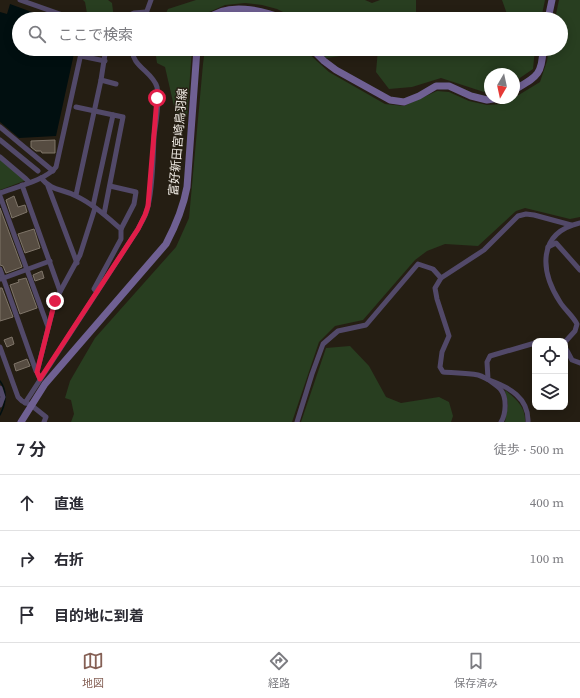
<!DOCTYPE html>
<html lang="ja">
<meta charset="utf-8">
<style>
body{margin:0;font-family:"Source Serif 4","Noto Sans JP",serif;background:#f7f7f7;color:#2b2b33}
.controls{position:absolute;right:12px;bottom:12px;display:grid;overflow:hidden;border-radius:8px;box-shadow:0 2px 10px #0003}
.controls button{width:36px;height:36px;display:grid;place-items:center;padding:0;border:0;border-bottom:1px solid #e1e1e2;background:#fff;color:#2b2b33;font:20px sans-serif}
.compass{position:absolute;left:484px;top:68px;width:36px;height:36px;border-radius:50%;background:#fff;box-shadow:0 2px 10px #0003;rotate:189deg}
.stop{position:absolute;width:12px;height:12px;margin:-9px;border:3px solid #e11d48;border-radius:50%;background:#fff}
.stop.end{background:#e11d48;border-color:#fff;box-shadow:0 1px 4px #0008}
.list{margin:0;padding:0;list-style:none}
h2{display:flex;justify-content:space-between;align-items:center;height:52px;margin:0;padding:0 16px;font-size:17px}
h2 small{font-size:13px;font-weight:400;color:#7c7c81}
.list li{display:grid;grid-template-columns:26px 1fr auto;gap:12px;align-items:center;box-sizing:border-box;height:56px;padding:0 16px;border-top:1px solid #e1e1e2}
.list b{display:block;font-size:15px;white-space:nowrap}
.list em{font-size:13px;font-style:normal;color:#7c7c81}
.icon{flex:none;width:22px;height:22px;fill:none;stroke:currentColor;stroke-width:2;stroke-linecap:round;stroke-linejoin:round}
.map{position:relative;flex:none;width:580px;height:422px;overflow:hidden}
.search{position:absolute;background:#fff;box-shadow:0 2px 10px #0003;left:12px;right:12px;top:12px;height:44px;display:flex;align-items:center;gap:10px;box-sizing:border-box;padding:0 14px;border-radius:22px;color:#7c7c81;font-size:15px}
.sheet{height:220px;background:#fff}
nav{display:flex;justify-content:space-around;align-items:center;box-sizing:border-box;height:56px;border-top:1px solid #e1e1e2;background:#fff;font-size:11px;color:#7c7c81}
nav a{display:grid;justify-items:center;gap:2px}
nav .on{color:#856055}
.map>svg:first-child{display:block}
.green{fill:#283e20}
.water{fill:#010f10}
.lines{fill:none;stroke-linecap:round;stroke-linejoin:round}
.stream{stroke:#010f10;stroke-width:1.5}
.building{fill:#564c41;stroke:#7f7569}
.minor{stroke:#524969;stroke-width:5}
.secondary{stroke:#6f6093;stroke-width:7}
.route{stroke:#e11d48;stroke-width:5}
.labels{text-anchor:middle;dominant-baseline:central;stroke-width:3;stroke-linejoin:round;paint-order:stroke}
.street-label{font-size:12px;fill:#f0ebe4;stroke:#251e13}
</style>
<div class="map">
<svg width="580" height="422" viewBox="0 0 580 422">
<rect width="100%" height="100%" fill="#251e13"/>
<g class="green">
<path d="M83 0H108L112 3 114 19H88L85 2Z"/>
<path d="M196 0H365L372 3 380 0H416V19H297L277 9 262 5 245 3 225 5 207 13 203 19H163L168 9Z"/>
<path d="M502 0H545L541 19H505L507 14Z"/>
<path d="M559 0H580V217L570 219 525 208 516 211 478 246 445 244 427 251 415 260 363 320 335 326 319 342 292 422H71L74 414 71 400 65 398 70 381 95 338 176 247 189 218 203 64 205 49H306L308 53 329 72 385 104 404 106 437 91 449 92 469 101 487 105 504 104 540 82 547 61 549 49H561V19H555Z"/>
<path d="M155 49H192L187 117 176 115 165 67 157 63Z"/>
<path d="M318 49H344L340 56 326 58Z"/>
<path d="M378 49H418V50L435 49H535L533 69 514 82V74H490V92L487 93 441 78 412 87 389 89 376 72Z"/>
<path d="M0 159 24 179V181L0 190Z"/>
<path d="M350 346 369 366 386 397 401 403 439 397 449 402 453 416 451 422H301L326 348Z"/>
<path d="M505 390C516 399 526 407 525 422H505L508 404Z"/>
</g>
<path class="water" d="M10 4 51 19H19V49H75L56 136 19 138 0 122V12L7 14Z"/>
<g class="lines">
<path class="stream" d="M0 381C8 392 6 403 0 415"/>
</g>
<g class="building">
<path d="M55 140V153H42L41 151H36L31 147V141Z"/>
<path d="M14 196 18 207 25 205 27 212 12 218 6 200Z"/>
<path d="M0 208 22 267 6 273 3 266 0 265Z"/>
<path d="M34 229 40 248 25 253 18 234Z"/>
<path d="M42 271 44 278 35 281 33 275Z"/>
<path d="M26 278 37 308 20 314 10 285 19 282 18 280Z"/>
<path d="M0 288H2L13 317 0 321Z"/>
<path d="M12 337 14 344 7 347 4 340Z"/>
<path d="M27 359 30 366 16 371 14 364Z"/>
</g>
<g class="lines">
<g class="minor">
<path d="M20 0 74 19"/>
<path d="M121 19 134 13 146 12"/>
<path d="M144 19 151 0"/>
<path d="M81 56 105 61"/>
<path d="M101 80 105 54 111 49"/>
<path d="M76 107 123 117 104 214"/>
<path d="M0 127 53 171"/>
<path d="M0 140 38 171"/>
<path d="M0 157 26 179 29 182"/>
<path d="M41 178C53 192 61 188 76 196 93 204 107 217 121 229V239L94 289 97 292"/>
<path d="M22 185 60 291"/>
<path d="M48 186 77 263"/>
<path d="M110 186 136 192 134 204 121 229"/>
<path d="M0 193C16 187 46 180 56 167L82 49"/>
<path d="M76 195 101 80 116 84"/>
<path d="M0 196 48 327"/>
<path d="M93 206 113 115"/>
<path d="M548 247 556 243 580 270"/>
<path d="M0 269 36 371"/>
<path d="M1 279 50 261"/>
<path d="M565 342 575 331 577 324C573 316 565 310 560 302 540 271 537 233 580 223"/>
<path d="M0 347 18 397 22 401 31 405 46 417 44 422"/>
<path d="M565 347 572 360 580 363"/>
<path d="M40 379 37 372 55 301 80 255 95 208"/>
<path d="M0 388 3 397 0 405"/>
<path d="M25 403 138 229C141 223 145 217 147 210 153 190 153 158 154 136 156 121 160 102 157 87 153 72 130 65 133 49"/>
<path d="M297 422 312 374 323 344 338 331 366 325 418 264 433 269 441 278"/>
<path d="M501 422C506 414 507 398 501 390 498 386 492 383 488 379L487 362 490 356 535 343"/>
<path d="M528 422C529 398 509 387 489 380 485 378 482 376 478 375 467 373 455 373 443 372L440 367 442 352 449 336 437 299 435 288 441 278 484 250 518 216 526 214 534 215 571 225"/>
</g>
<g class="secondary">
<path d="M208 19C227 2 262 10 284 19"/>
<path d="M548 19 552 0"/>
<path d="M312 49 324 61 336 70 390 100 404 102 419 96 436 86H449L471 96 487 100 499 98"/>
<path d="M514 90C536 77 542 76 543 49"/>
<path d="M21 422 45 384 166 244C176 225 183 209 187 187L197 49"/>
</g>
</g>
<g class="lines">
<path class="route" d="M55 301 37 372 40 379 138 229 145 215 148 206 157 98"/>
</g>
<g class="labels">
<g class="street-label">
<text transform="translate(178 142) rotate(-85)">富好新田宮崎鳥羽線</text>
</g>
</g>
</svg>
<div class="controls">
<button><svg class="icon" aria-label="locate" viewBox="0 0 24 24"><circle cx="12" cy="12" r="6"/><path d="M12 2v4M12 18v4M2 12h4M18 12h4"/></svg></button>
<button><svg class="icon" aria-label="layers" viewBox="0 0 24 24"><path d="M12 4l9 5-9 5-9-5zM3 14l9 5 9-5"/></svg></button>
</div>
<svg class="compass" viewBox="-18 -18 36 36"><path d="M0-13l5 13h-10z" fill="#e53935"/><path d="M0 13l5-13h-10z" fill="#7c7c81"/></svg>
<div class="stop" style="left:157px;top:98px"></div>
<div class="stop end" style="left:55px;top:301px"></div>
<div class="search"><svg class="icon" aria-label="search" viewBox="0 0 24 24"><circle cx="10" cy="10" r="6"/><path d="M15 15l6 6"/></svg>ここで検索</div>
</div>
<section class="sheet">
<h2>7 分<small>徒歩 · 500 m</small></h2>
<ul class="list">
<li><svg class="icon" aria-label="ahead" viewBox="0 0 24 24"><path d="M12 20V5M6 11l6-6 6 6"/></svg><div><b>直進</b></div><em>400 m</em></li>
<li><svg class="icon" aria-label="right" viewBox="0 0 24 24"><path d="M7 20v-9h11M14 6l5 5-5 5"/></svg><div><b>右折</b></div><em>100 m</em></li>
<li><svg class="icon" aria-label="arrive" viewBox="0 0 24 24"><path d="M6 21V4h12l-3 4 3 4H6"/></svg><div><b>目的地に到着</b></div></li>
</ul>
</section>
<nav>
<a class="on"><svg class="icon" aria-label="map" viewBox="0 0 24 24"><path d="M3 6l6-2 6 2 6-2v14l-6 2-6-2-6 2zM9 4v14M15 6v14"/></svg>地図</a>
<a><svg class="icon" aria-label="directions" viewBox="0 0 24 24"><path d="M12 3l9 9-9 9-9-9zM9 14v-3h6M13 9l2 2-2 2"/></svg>経路</a>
<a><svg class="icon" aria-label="saved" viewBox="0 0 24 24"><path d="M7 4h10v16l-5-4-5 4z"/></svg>保存済み</a>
</nav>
